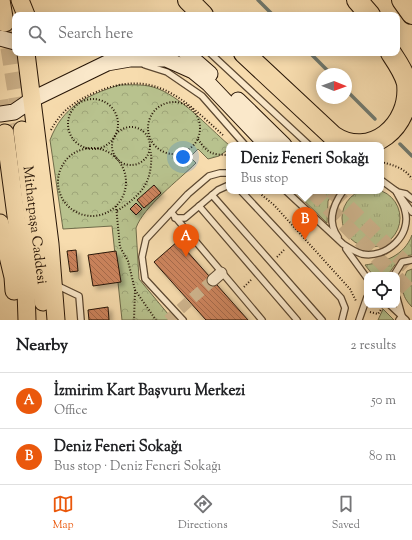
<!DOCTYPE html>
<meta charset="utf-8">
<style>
body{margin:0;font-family:"Sorts Mill Goudy",serif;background:#f6f6f6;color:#202124}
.controls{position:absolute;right:12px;bottom:12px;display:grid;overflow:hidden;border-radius:8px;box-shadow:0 2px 10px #0003}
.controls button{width:36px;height:36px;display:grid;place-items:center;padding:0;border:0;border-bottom:1px solid #e0e0e0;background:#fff;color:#202124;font:20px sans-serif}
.compass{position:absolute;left:316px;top:68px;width:36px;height:36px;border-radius:50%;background:#fff;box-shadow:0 2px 10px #0003;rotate:91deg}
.you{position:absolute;left:183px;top:157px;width:14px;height:14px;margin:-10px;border:3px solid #fff;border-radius:50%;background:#1a73e8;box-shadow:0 0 0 6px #1a73e833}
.badge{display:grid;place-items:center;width:26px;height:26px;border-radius:50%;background:#ea580c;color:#fff;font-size:13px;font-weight:700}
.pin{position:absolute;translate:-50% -33px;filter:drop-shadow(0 1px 2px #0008)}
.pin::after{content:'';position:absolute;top:21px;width:14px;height:12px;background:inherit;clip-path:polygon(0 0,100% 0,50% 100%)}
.popup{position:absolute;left:226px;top:142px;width:158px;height:52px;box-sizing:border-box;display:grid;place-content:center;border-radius:8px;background:#fff;filter:drop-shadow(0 1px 3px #0005);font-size:13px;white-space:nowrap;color:#757577}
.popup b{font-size:15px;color:#202124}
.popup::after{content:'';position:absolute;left:50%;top:100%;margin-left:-8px;border:8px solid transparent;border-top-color:#fff}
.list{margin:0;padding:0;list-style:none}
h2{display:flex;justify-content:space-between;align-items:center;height:52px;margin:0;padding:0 16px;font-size:17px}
h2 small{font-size:13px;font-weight:400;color:#757577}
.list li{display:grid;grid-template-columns:26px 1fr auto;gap:12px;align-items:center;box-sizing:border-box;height:56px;padding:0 16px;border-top:1px solid #e0e0e0}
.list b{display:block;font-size:15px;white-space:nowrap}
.list p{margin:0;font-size:13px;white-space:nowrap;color:#757577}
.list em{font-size:13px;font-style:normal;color:#757577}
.icon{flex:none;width:22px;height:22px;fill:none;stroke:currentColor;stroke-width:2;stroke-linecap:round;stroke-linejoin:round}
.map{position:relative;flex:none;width:412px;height:320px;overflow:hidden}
.search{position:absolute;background:#fff;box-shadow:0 2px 10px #0003;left:12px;right:12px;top:12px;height:44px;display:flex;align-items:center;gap:10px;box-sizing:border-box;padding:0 14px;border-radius:8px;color:#757577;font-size:15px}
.sheet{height:164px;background:#fff}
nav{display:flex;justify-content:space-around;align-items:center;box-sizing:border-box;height:56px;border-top:1px solid #e0e0e0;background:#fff;font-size:11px;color:#757577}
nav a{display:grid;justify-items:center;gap:2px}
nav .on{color:#ea580c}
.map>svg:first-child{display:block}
.grass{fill:url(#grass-tufts);stroke:#706c4a}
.park{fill:url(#park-crowns);stroke:#706c4a}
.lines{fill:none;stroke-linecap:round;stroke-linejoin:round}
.stream{stroke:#6f786e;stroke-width:3.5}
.building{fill:url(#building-back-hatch);stroke:#281607;filter:url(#shadow)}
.street-tunnel{stroke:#ceb48d;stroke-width:11;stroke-dasharray:11 5.5;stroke-linecap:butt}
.secondary-tunnel{stroke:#ceb48d;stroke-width:15;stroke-dasharray:15 8;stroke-linecap:butt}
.primary-tunnel{stroke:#ceb48d;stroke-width:17;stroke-dasharray:17 8;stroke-linecap:butt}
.lane-casing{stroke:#5c4831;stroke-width:8}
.street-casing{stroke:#5c4831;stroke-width:13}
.secondary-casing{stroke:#281607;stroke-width:17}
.primary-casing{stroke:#281607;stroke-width:19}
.highway-casing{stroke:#281607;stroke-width:22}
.path{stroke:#281607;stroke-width:2;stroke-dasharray:1 2;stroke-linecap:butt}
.lane{stroke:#fae8ca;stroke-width:5.5}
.street{stroke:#fae8ca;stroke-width:11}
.secondary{stroke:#fae8ca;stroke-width:15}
.primary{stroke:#f7dcae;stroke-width:17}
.highway{stroke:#f7dcae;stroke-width:20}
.labels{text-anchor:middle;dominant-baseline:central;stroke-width:3.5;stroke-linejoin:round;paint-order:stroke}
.street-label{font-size:14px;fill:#281607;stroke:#fae8ca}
</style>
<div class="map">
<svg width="412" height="320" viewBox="0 0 412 320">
<defs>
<pattern id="grass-tufts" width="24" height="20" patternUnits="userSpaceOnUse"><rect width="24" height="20" fill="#b8c28e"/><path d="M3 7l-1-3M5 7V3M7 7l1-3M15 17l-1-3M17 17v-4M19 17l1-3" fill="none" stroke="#9ea679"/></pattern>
<pattern id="park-crowns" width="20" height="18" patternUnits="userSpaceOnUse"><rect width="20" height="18" fill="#b8c28e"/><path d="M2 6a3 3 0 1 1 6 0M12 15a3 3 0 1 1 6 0" fill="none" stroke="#9ea679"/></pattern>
<pattern id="building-back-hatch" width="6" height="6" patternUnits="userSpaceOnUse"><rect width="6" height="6" fill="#cc845d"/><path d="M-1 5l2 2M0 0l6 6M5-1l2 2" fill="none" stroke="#a66b4b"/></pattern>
<filter id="shadow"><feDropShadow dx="3.5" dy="3.5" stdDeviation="2" flood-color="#0004"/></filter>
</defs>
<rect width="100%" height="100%" fill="#f7dcae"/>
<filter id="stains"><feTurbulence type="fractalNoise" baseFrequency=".005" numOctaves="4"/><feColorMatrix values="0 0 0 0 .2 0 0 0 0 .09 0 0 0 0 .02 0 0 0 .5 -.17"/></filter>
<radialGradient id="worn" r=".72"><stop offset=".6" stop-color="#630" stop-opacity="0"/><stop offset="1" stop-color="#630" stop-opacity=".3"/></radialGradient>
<g class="grass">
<circle cx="371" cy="218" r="29"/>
<path d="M294 191H334L328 201 327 223Z"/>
<path d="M412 235V255C400 255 394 266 388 275H373L365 265C385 262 404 256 412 235Z"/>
<path d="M412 269V307C401 296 400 285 407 271Z"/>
</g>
<g class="park">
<path d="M119 85C130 85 142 84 153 87 180 95 208 127 229 145V149L219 156 208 159 198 149 190 157 196 163C180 179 143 207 136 228L139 279 173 320H122L112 226 63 229 50 140C63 106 86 96 119 85Z"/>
<path d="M383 309 394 320H378Z"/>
</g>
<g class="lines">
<g class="stream">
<path d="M258 0 273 15"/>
<path d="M310 53 331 74"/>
<path d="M346 90 375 119"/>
<path d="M400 144 412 156"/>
</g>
</g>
<g class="building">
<path d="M154 185 161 193 144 208 137 200Z"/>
<path d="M136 203 142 209 136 215 130 209Z"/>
<path d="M178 241 248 320H206L154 262Z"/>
<path d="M76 250 78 271 70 272 67 251Z"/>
<path d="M116 251 121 282 93 286 88 255Z"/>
<path d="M108 307 109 320H89L88 310Z"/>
</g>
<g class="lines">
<path class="street-tunnel" d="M168 320 213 280"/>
<g class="secondary-tunnel">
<path d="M312 191 394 275"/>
<path d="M332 191 412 270"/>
<path d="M397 278 412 293"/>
</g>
<g class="primary-tunnel">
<path d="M5 23 22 130"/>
<path d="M0 100 5 133"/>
</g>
<defs>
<g id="lane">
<path d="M210 53 309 145"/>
<path d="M145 65 167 72 202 96 245 145"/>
<path d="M381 180 396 191 412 212"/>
<path d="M241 191 341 298 345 308 342 320"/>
<path d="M286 191 343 244C349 248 355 252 362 254 386 259 412 235 405 211 404 204 399 198 396 191"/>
<path d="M397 192 406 194 412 199"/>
<path d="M212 195 322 320"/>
<path d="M199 206 297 320"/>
<path d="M171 212 262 320"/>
<path d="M175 218H185L218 190 229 185"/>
<path d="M338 237C327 222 333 205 343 191"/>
<path d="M346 249 367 278"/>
<path d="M394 275 402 262 412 260"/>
<path d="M56 285 79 296 81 320"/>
<path d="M397 298 402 316 399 320"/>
<path d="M390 305 406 320"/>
<path d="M183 320 145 279 142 257 146 239 188 194 209 176 220 173H229"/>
<path d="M359 320 367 297"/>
</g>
<path id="street" d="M213 280 221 273"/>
<g id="secondary">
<path d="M0 38 15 42"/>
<path d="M186 53 210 74"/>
<path d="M238 100 284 145"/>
<path d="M0 114 14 112 33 99 107 63 130 59H166L193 71 209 84 267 145"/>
</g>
<g id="primary">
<path d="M1 0 5 23"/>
<path d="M20 0 26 15"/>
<path d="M26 53 50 244 56 320"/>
<path id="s1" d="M22 130 43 302"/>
<path d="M5 133 26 291 27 320"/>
<path d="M0 223 13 277 14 291"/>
</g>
<g id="highway">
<path d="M188 0 203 15"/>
<path d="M357 0 370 15"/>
<path d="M402 0 412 14"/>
<path d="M244 53 333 136C370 161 412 126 407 83 404 72 397 62 391 53"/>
</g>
</defs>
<use href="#lane" class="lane-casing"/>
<use href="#street" class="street-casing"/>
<use href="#secondary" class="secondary-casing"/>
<use href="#primary" class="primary-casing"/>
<use href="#highway" class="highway-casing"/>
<g class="path">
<circle cx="93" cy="124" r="25"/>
<circle cx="174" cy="128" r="26"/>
<circle cx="131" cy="146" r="19"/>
<path d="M51 130C61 111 75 101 94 93 154 67 182 98 224 136"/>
<path d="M198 139C207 153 212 155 229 155"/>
<circle cx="92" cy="182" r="34"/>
<path d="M381 162C393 165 405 168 412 179"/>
<path d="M257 191 274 205 350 289 356 301"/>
<path d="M116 206 120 247 128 261 135 290 134 320"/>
<path d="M117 211C141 195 153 183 151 152"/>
<path d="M277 257 284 250"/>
<path d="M244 287 251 280"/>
<path d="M135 290 156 320"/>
<path d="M370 312 378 314 382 308"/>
</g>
<use href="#lane" class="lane"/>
<use href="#street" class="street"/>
<use href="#secondary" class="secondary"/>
<use href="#primary" class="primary"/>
<use href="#highway" class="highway"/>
</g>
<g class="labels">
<g class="street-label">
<text stroke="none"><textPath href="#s1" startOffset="96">Mithatpaşa Caddesi</textPath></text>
</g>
</g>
<rect width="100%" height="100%" filter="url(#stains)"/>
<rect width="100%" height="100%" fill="url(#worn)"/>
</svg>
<div class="controls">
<button><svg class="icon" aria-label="locate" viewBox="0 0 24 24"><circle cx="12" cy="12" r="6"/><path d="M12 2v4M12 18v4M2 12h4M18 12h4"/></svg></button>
</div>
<svg class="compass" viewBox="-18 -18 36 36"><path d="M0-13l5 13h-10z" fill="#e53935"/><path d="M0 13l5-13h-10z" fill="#757577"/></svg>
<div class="you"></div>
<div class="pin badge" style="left:186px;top:257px">A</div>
<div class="pin badge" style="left:305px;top:240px">B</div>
<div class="popup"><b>Deniz Feneri Sokağı</b>Bus stop</div>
<div class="search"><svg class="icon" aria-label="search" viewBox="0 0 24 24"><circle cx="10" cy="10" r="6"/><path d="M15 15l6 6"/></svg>Search here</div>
</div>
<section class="sheet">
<h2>Nearby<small>2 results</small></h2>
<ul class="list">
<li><span class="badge">A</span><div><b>İzmirim Kart Başvuru Merkezi</b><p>Office</p></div><em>50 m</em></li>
<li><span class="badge">B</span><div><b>Deniz Feneri Sokağı</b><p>Bus stop · Deniz Feneri Sokağı</p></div><em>80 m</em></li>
</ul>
</section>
<nav>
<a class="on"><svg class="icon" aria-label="map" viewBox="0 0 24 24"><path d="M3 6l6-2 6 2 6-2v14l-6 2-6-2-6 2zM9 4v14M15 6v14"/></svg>Map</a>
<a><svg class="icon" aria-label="directions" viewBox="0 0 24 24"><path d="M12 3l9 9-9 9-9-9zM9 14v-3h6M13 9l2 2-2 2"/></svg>Directions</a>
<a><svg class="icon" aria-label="saved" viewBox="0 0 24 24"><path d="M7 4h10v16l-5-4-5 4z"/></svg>Saved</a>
</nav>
